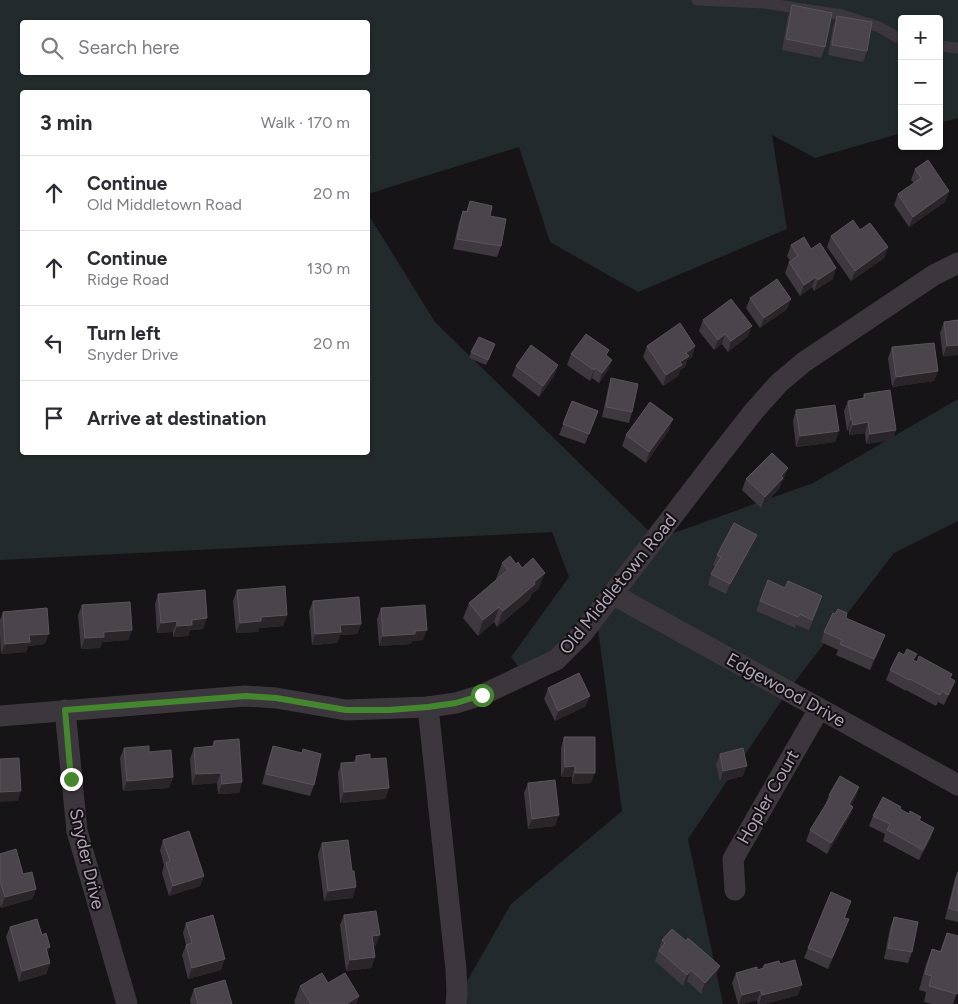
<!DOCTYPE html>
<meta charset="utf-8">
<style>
body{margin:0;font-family:Figtree,sans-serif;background:#f7f7f7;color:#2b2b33}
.controls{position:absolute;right:15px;top:15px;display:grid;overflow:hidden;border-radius:5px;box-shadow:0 1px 4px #0004}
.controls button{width:45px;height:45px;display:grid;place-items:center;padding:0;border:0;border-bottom:1px solid #e1e1e2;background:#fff;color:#2b2b33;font:25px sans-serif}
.stop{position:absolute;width:15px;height:15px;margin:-11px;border:4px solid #45872f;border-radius:50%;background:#fff}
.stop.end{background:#45872f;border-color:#fff;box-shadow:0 1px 5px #0008}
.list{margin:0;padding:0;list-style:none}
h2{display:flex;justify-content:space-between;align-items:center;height:65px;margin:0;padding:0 20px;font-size:21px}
h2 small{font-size:16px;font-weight:400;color:#7c7c81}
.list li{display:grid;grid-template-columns:32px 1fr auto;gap:15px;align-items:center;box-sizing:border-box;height:75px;padding:0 20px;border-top:1px solid #e1e1e2}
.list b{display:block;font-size:19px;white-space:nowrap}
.list p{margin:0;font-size:16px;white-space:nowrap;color:#7c7c81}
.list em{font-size:16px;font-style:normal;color:#7c7c81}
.icon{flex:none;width:28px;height:28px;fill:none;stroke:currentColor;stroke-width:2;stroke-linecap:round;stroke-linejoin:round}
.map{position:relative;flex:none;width:958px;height:1004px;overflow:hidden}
.search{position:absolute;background:#fff;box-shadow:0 1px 4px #0004;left:20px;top:20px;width:350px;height:55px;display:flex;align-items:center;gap:12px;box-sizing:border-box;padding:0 18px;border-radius:5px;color:#7c7c81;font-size:19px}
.panel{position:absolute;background:#fff;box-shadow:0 1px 4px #0004;left:20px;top:90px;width:350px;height:365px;border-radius:5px}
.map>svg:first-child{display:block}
.green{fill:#222a2b;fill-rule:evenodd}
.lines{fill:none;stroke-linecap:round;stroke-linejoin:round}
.lane{stroke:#3c373d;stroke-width:11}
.street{stroke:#3c373d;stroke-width:21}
.wall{fill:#3e393e}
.shaded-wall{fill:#292529}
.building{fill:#4a454b;stroke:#5a545c}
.route{stroke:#45872f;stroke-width:6}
.labels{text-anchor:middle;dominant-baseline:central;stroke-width:4;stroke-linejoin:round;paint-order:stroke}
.street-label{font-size:18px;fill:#b2a5b7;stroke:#110f11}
</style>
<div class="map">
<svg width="958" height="1004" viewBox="0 0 958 1004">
<rect width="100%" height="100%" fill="#161416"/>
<path class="green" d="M0 0H958V118L939 123V19H902V133L815 158 772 135 787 229 638 292 550 242 519 147 368 194V92H22V452H368V214L435 322 657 539 813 483 958 399V521L894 553 790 688 688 839 723 1004H454L511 904 622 811 597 621 525 676 511 657 569 577 552 532 0 560ZM22 22H368V72H22Z"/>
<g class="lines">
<g class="lane">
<path d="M697 0 764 3 842 15 879 27 902 40"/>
<path d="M939 46 958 48"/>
</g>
<g class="street">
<path d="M614 595 958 785"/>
<path d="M428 707 456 969 457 994 456 1004"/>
<path d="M65 710 77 831 127 1004"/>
<path d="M0 716 245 696 276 698 346 710 428 707 456 703 482 695 556 660 582 634 718 457 754 411 779 383 804 362 934 275 958 263"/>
<path d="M735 890 733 859 819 709"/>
</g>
</g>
<g class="wall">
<path d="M792 5 825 47 821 58 782 50 788 16Z"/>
<path d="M837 16 867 51 863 62 828 55 833 27Z"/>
<path d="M915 169 949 191 945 202 909 227 894 205 898 194 914 183 911 180Z"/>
<path d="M470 201 490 216 501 246 497 257 453 249 459 222 463 211 466 212Z"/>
<path d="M860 230 888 247 884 258 851 281 827 247 831 236Z"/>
<path d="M791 245 833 279 814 291 812 287 800 296 785 273 789 262 790 261 787 256Z"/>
<path d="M750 298 791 299 787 309 760 328 746 308Z"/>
<path d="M703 320 748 336 728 352 722 344 714 350 699 331Z"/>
<path d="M958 320 943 357 940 333 944 322Z"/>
<path d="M495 344 486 365 469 358 471 352Z"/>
<path d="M647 346H695L692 357 687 360 685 367 680 370 678 376 663 386 643 357Z"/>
<path d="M892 347 938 371 934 381 892 387 888 358Z"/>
<path d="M571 354 607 356 608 370 599 383 592 378 590 381 567 365Z"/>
<path d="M558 365 554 376 539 397 512 376 516 366Z"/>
<path d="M611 378 632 412 629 423 602 417 608 389Z"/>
<path d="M864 394 896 430 892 440 866 444 865 433 849 435V431H847L844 411 848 401 862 399Z"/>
<path d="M572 401 598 411 585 444 559 435Z"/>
<path d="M796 410 835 442 796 447 793 421Z"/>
<path d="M669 430 646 463 622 446 626 435Z"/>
<path d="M746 479H784L782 481 779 489 761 508 742 490Z"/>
<path d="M753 546 726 594 708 585 711 574 716 567 713 565 717 555Z"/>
<path d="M502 563 516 564 539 588 531 595 530 599 497 627 494 622 478 636 463 618 469 603 497 579H496Z"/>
<path d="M785 588 819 606 809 630 796 625 795 628 756 611 760 601Z"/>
<path d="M237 590 287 615 283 626 259 628 258 632 236 633 233 601Z"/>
<path d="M158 594 203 629 190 630 188 636 173 637V632L157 633 155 604Z"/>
<path d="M313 601 361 624 357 634 340 635 337 643 312 645 309 611Z"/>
<path d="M82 605 132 630 128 640 102 642 100 648 81 649 78 615Z"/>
<path d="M381 608 423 640 412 641 411 644 379 646 377 619Z"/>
<path d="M3 612 45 644 28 646 26 652 1 654 0 635V620Z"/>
<path d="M846 618 881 646 870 670 836 655 838 650 821 642 824 632Z"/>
<path d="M914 660 952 674 950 678 951 691 944 705 938 702 936 706 906 690V691L886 680 890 670Z"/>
<path d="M548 688 586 706 555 721 544 699Z"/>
<path d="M564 737 591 783 572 784V777H561V748Z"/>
<path d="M214 741 242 782 239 793 218 794 217 783 192 785 190 759 194 748 212 747Z"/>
<path d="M273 746 314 785 310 796 262 784 269 757Z"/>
<path d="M124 748 149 752 173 777 169 788 123 791 120 758Z"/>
<path d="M720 754 743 776 720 782 716 764Z"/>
<path d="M356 756 370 759 389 788 385 799 340 803 338 773 341 763 354 762Z"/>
<path d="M528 783 555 826 528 829 524 793Z"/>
<path d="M859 787 855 798 851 805 853 807 849 817 827 854 806 841 810 830 825 806 829 795Z"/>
<path d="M901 807 900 810 920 820 931 838 919 860 883 841 885 834 869 826 873 816Z"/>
<path d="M163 840 204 876 200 886 169 896 162 873 164 865 160 850Z"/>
<path d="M322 843 353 898 324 901 318 854Z"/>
<path d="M0 854 23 874 36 889 32 899 1 908 0 905Z"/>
<path d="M958 871V922L945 919 955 878Z"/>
<path d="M847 912 845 918V930L828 969 804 958 808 948Z"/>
<path d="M344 915 376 946H374L375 957 371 968 346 971 340 925Z"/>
<path d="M894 917 912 952 908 963 884 959 890 928Z"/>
<path d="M186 923 221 970 188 979 182 955 186 945 183 933Z"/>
<path d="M10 927 47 954 50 963 46 974 19 982 6 937Z"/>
<path d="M947 933 958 990 953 1004H932L924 1002 926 992 919 990 926 964 932 949 940 951Z"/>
<path d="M662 940 686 941 716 977 701 994 687 981 683 986 655 961Z"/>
<path d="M780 964 798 995 764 1004H758L757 1000 742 1004H738L732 983 736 973 762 969 764 965Z"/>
<path d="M328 983 359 996 356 1004H296L294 1002 300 986Z"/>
<path d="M194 989 232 1004H191L190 1000Z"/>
</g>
<g class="shaded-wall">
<path d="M949 191 945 202 909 227 913 217Z"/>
<path d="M888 247 884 258 851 281 855 271Z"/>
<path d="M836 268 833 279 814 291 818 280Z"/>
<path d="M816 277 812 287 800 296 804 285Z"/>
<path d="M791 299 787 309 760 328 764 318Z"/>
<path d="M752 326 748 336 728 352 731 341Z"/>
<path d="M725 334 722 344 714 350 718 340Z"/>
<path d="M958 345V355L943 357 947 346Z"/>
<path d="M695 346 692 357 687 360 685 367 680 370 678 376 663 386 666 375 680 362 686 353Z"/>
<path d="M612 360 608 370 599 383 602 373Z"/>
<path d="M558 365 554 376 539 397 543 386Z"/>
<path d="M595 368 592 378 590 381 594 370Z"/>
<path d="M938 371 934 381 892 387 896 377Z"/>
<path d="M673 419 669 430 646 463 649 452Z"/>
<path d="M851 420H852L849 431H847Z"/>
<path d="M868 422 865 433 849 435 853 425Z"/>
<path d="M896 430 892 440 866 444 870 434Z"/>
<path d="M839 431 835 442 796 447 800 436Z"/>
<path d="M788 468 784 479 782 481 779 489 761 508 765 497 781 476Z"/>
<path d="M757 535 753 546 726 594 730 584Z"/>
<path d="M545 573 539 588 531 595 530 599 497 627 503 611 534 582Z"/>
<path d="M499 607 494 622 478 636 483 620Z"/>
<path d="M287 615 283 626 259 628 258 632 236 633 240 623 261 617Z"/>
<path d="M207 618 203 629 190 630 188 636 173 637 177 626 192 620Z"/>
<path d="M177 621 173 632 157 633 161 623Z"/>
<path d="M361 624 357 634 340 635 337 643 312 645 315 634 340 625Z"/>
<path d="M132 630 128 640 102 642 100 648 81 649 85 638 104 632Z"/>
<path d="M427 630 423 640 412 641 411 644 379 646 383 636 415 631Z"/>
<path d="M49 634 45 644 28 646 26 652 1 654 5 644 29 635Z"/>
<path d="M885 635 881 646 870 670 874 659Z"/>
<path d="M955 681 951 691 944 705 948 695Z"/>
<path d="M590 696 586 706 555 721 558 711Z"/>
<path d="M575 766 572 777H561L565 767Z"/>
<path d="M747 766 743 776 720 782 723 771Z"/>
<path d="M221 773 217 783 192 785 196 774Z"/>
<path d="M575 773H595L591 783 572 784Z"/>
<path d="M173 777 169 788 123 791 127 781Z"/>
<path d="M242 782 239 793 218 794 222 784Z"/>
<path d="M859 787 855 798 845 815 849 804Z"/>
<path d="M389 788 385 799 340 803 344 792Z"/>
<path d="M21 791 18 801 0 802V792Z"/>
<path d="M853 807 849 817 827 854 831 843Z"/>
<path d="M559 815 555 826 528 829 532 819Z"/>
<path d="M934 828 931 838 919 860 923 850Z"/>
<path d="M204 876 200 886 169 896 173 886Z"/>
<path d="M356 887 353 898 324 901 328 891Z"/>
<path d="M36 889 32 899 1 908 5 897Z"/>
<path d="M849 919 845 930 828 969 832 958Z"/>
<path d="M380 935 376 946 369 947 372 936Z"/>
<path d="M50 947 46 957V948Z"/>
<path d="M375 957 371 968 346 971 350 960Z"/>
<path d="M225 959 221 970 188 979 192 968Z"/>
<path d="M50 963 46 974 19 982 22 971Z"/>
<path d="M720 966 716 977 701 994 705 983Z"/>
<path d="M691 970 687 981 683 986 687 975Z"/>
<path d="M802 985 798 995 764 1004H759L762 995Z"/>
<path d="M761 990 757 1000 742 1004H739L742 995Z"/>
<path d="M359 996 356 1004H346Z"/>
</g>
<g class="building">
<path d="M792 5 832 13 825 47 786 39Z"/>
<path d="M837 16 872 22 867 51 832 45Z"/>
<path d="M928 160 949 191 913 217 898 194 921 178 915 169Z"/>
<path d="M470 201 492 206 490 216 506 219 501 246 457 239 463 211 467 212Z"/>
<path d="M853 220 860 230 870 223 888 247 855 271 831 236Z"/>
<path d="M804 237 811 249 820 243 836 268 818 280 816 277 804 285 789 262 798 256 791 245Z"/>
<path d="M777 279 791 299 764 318 750 298Z"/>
<path d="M731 299 752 326 731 341 725 334 718 340 703 320Z"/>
<path d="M958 320V345L947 346 944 322Z"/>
<path d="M680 323 695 346 686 353 689 356 680 362 682 365 666 375 647 346Z"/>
<path d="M586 334 609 350 606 355 612 360 602 373 595 368 594 370 571 354Z"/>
<path d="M479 337 495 344 488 360 471 352Z"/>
<path d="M934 343 938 371 896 377 892 347Z"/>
<path d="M531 345 558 365 543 386 516 366Z"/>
<path d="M611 378 638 384 632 412 606 407Z"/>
<path d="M890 390 896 430 870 434 868 422 853 425 852 420H851L848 401 865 398 864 394Z"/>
<path d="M572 401 598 411 589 434 563 424Z"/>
<path d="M650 402 673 419 649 452 626 435Z"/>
<path d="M835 405 839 431 800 436 796 410Z"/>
<path d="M772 453 788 468 781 476 783 478 765 497 746 479Z"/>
<path d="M734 523 757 535 730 584 711 574 721 557 717 555Z"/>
<path d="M510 556 516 564 518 562 522 568 533 558 545 573 534 582 535 584 503 611 499 607 483 620 469 603 508 570 502 563Z"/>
<path d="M768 580 785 588 788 581 822 596 812 620 800 614 798 617 760 601Z"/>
<path d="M285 586 287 615 261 617V621L240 623 237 590Z"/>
<path d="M205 590 207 618 192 620V625L177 626V621L161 623 158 594Z"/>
<path d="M359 597 361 624 340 625 341 632 315 634 313 601Z"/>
<path d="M130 602 132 630 104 632V637L85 638 82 605Z"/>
<path d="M425 605 427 630 415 631V634L383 636 381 608Z"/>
<path d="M47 608 49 634 29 635 30 642 5 644 3 612Z"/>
<path d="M838 609 847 613 846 618 885 635 874 659 840 644 842 640 824 632 833 613 835 614Z"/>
<path d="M907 649 917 654 913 660 917 662 919 656 952 674 950 678 955 681 948 695 942 691 940 695 910 679 909 680 890 670 899 652 904 655Z"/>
<path d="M579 673 590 696 558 711 548 688Z"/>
<path d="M564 737H595V773H575V766L565 767Z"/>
<path d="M239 739 242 782 222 784 221 773 196 774 194 748 214 746V741Z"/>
<path d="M149 746V752L171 750 173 777 127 781 124 748Z"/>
<path d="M273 746 302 753 303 749 321 754 314 785 266 774Z"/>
<path d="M743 748 747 766 723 771 720 754Z"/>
<path d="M370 754V759L386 758 389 788 344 792 341 763 357 762 356 756Z"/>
<path d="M19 758 21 791 0 792V759Z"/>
<path d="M840 776 859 787 849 804 853 807 831 843 810 830 831 796 829 795Z"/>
<path d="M555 780 559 815 532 819 528 783Z"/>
<path d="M883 797 901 807 900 809 909 814 910 811 921 817 919 820 934 828 923 850 887 830 890 824 873 816Z"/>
<path d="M189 831 204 876 173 886 166 863 170 861 163 840Z"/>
<path d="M348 840 352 871H354L356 887 328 891 322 843Z"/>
<path d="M16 849 23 874 32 872 36 889 5 897 0 881V854Z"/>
<path d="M958 872V911L949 908Z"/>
<path d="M831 892 851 901 844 918 849 919 832 958 808 948Z"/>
<path d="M376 911 380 935 372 936 375 957 350 960 344 915Z"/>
<path d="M213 915 225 959 192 968 186 945 192 943 186 923Z"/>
<path d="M894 917 918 922 912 952 888 948Z"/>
<path d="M37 919 42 935 46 933 50 947 46 948 50 963 22 971 10 927Z"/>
<path d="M672 929 686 941 688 938 720 966 705 983 691 970 687 975 659 951 665 943 662 940Z"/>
<path d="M947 933 958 936V990L957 994 929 986 932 976 925 974 932 949 941 952Z"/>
<path d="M795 960 802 985 762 995 761 990 742 995 736 973 757 967V970L764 968V965L779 961 780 964Z"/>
<path d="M322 973 328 983 345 973 359 996 346 1004H311L300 986Z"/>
<path d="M225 980 232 1004H198L194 989Z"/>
</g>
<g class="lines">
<path class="route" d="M71 779 65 710 246 696 276 698 346 710H389L428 707 456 703 482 695"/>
</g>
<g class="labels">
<g class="street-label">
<text transform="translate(618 584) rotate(-51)">Old Middletown Road</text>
<text transform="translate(786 690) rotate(29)">Edgewood Drive</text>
<text transform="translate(768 797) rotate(-60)">Hopler Court</text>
<text transform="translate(87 859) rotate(77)">Snyder Drive</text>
</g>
</g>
</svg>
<div class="controls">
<button>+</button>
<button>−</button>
<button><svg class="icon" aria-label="layers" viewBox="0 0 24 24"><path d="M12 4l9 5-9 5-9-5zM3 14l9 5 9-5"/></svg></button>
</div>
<div class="stop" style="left:482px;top:695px"></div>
<div class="stop end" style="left:71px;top:779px"></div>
<div class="search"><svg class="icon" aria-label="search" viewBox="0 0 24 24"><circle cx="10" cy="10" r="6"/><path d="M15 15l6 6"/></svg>Search here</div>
<section class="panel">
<h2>3 min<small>Walk · 170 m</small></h2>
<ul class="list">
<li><svg class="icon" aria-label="ahead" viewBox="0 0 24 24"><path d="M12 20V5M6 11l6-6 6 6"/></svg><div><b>Continue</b><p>Old Middletown Road</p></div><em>20 m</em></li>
<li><svg class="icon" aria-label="ahead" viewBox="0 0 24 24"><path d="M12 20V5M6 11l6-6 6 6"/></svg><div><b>Continue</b><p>Ridge Road</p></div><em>130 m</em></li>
<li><svg class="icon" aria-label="left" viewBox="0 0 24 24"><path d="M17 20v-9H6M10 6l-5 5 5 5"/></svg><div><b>Turn left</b><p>Snyder Drive</p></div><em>20 m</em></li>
<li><svg class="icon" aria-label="arrive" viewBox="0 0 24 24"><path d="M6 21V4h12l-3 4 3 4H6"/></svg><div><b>Arrive at destination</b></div></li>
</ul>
</section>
</div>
